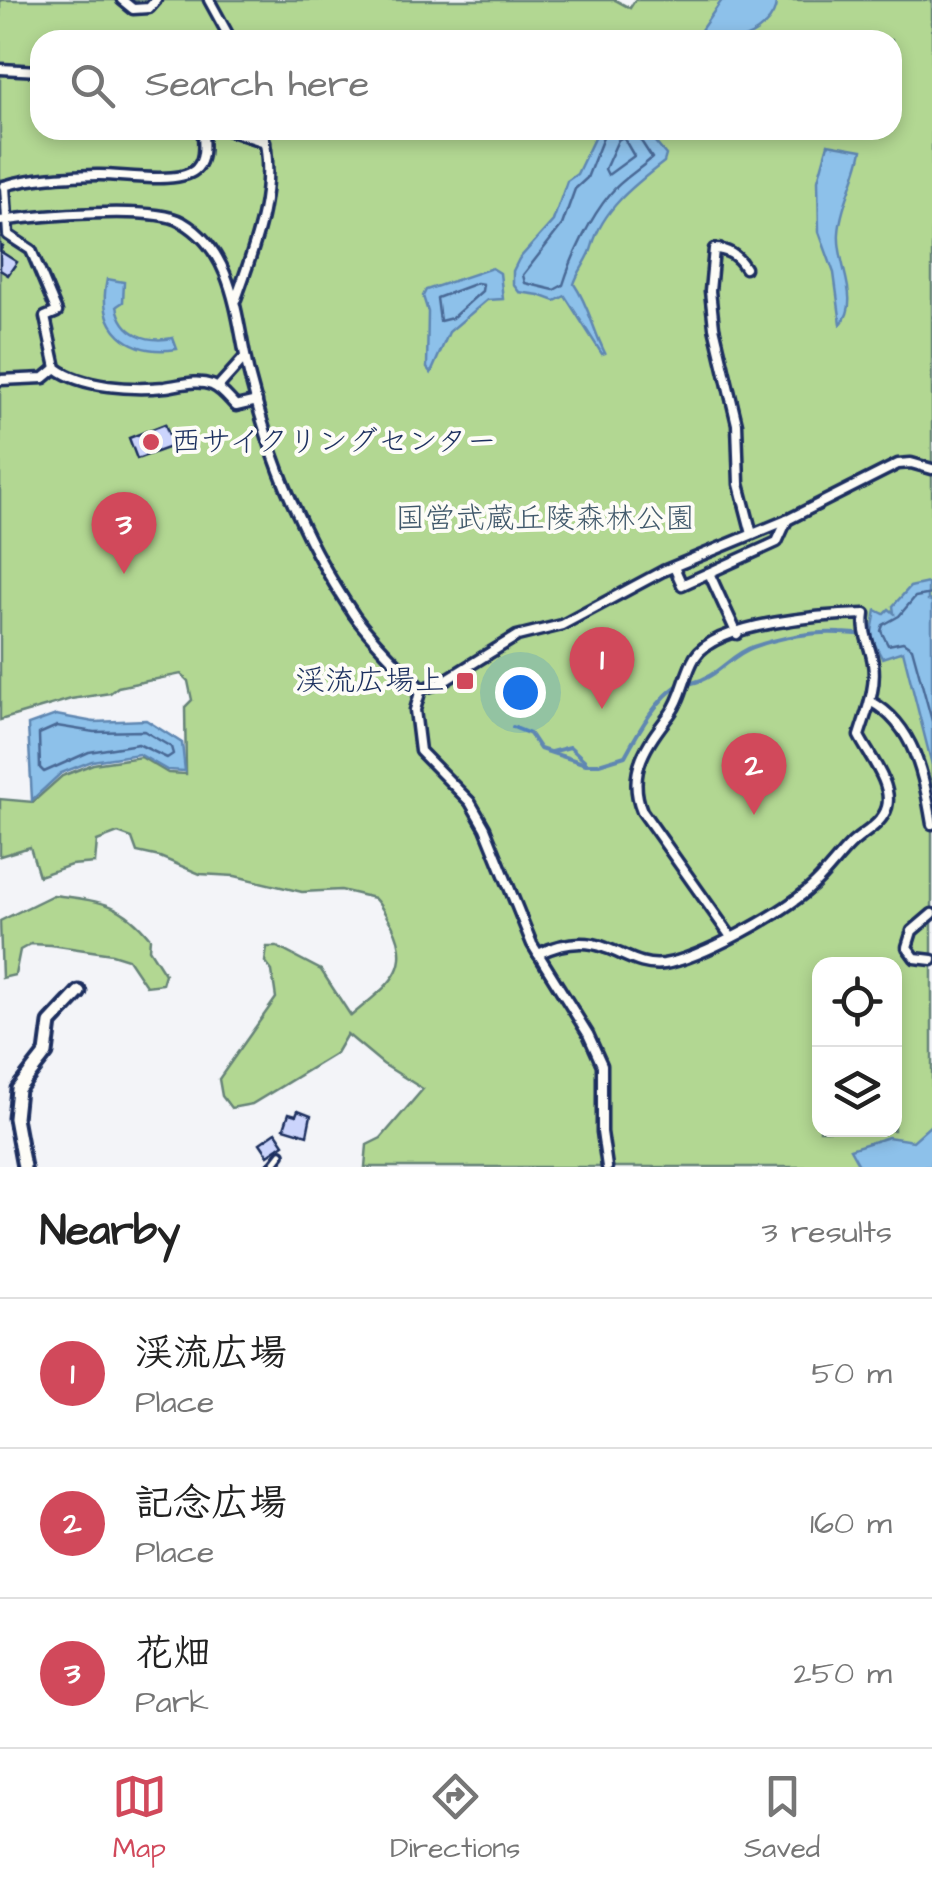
<!DOCTYPE html>
<meta charset="utf-8">
<style>
body{margin:0;font-family:"Architects Daughter","Klee One",sans-serif;background:#f2f2f2;color:#222}
.controls{position:absolute;right:30px;bottom:30px;display:grid;overflow:hidden;border-radius:20px;box-shadow:0 5px 15px #0003}
.controls button{width:90px;height:90px;display:grid;place-items:center;padding:0;border:0;border-bottom:2px solid #e0e0e0;background:#fff;color:#222;font:50px sans-serif}
.you{position:absolute;left:520px;top:692px;width:35px;height:35px;margin:-25px;border:8px solid #fff;border-radius:50%;background:#1a73e8;box-shadow:0 0 0 15px #1a73e833}
.badge{display:grid;place-items:center;width:65px;height:65px;border-radius:50%;background:#d1495b;color:#fff;font-size:32px;font-weight:700}
.pin{position:absolute;translate:-50% -82px;filter:drop-shadow(0 2px 5px #0008)}
.pin::after{content:'';position:absolute;top:52px;width:35px;height:30px;background:inherit;clip-path:polygon(0 0,100% 0,50% 100%)}
.list{margin:0;padding:0;list-style:none}
h2{display:flex;justify-content:space-between;align-items:center;height:130px;margin:0;padding:0 40px;font-size:42px}
h2 small{font-size:32px;font-weight:400;color:#767676}
.list li{display:grid;grid-template-columns:65px 1fr auto;gap:30px;align-items:center;box-sizing:border-box;height:150px;padding:0 40px;border-top:2px solid #e0e0e0}
.list b{display:block;font-size:38px;white-space:nowrap}
.list p{margin:0;font-size:32px;white-space:nowrap;color:#767676}
.list em{font-size:32px;font-style:normal;color:#767676}
.icon{flex:none;width:55px;height:55px;fill:none;stroke:currentColor;stroke-width:2;stroke-linecap:round;stroke-linejoin:round}
.map{position:relative;flex:none;width:932px;height:1167px;overflow:hidden}
.search{position:absolute;background:#fff;box-shadow:0 5px 15px #0003;left:30px;right:30px;top:30px;height:110px;display:flex;align-items:center;gap:25px;box-sizing:border-box;padding:0 35px;border-radius:30px;color:#767676;font-size:38px}
.sheet{height:580px;background:#fff}
nav{display:flex;justify-content:space-around;align-items:center;box-sizing:border-box;height:140px;border-top:2px solid #e0e0e0;background:#fff;font-size:28px;color:#767676}
nav a{display:grid;justify-items:center;gap:5px}
nav .on{color:#d1495b}
.map>svg:first-child{display:block}
.green{fill:#b2d792;stroke:#668378;stroke-width:2.5;fill-rule:evenodd}
.water{fill:#8dc1ea;stroke:#5f87b2;stroke-width:2.5}
.lines{fill:none;stroke-linecap:round;stroke-linejoin:round}
.shore{stroke:#496996;stroke-width:2.5}
.stream{stroke:#5f87b2;stroke-width:4}
.building{fill:#cbd4fc;stroke:#1b2f5e;stroke-width:2.5}
.service-casing{stroke:#1b2f5e;stroke-width:12}
.pedestrian-casing{stroke:#1b2f5e;stroke-width:15}
.minor-casing{stroke:#1b2f5e;stroke-width:19}
.service{stroke:#fdfcf7;stroke-width:5}
.pedestrian{stroke:#fdfcf7;stroke-width:8}
.minor{stroke:#fdfcf7;stroke-width:11}
.poi-dot{fill:#d1495b;stroke:#fdfcf7;stroke-width:4}
.labels{text-anchor:middle;dominant-baseline:central;stroke-width:8;stroke-linejoin:round;paint-order:stroke}
.poi-label{font-size:30px;fill:#1b2f5e;stroke:#fdfcf7;text-anchor:start}
.park-label{font-size:30px;fill:#41596b;stroke:#fdfcf7}
</style>
<div class="map">
<svg width="932" height="1167" viewBox="0 0 932 1167">
<rect width="100%" height="100%" fill="#f3f4f8"/>
<filter id="ink" filterUnits="userSpaceOnUse"><feTurbulence type="fractalNoise" baseFrequency=".01" numOctaves="2"/><feDisplacementMap in="SourceGraphic" scale="20" xChannelSelector="R" yChannelSelector="G"/><feConvolveMatrix kernelMatrix="1 2 1 2 8 2 1 2 1" color-interpolation-filters="sRGB"/></filter>
<g filter="url(#ink)">
<g class="green">
<path d="M0 0H615L630 8 635 0H932V1167H365L367 1145 381 1138 423 1089 383 1064 347 1034 336 1053 252 1104 231 1108 222 1096 219 1079 276 998 272 971 265 962 267 947H277L321 970 351 1016C384 987 416 972 392 925 386 916 382 906 374 898L341 890 302 892 235 876 200 874 160 857 137 852 132 838 118 833 97 841 95 863 71 865 39 876 30 847 0 856V799L33 802 62 776 93 764 141 757 168 773 186 774 185 707 192 700 188 681 181 674 118 687 110 693 71 699 0 720ZM40 40H892V130H40ZM820 964H894V1130H820Z"/>
<path d="M53 895C98 901 120 901 150 938L149 949 165 974 162 984 146 986 128 959 112 954 51 945 31 944 20 950 15 975 2 978 0 921Z"/>
</g>
<g class="water">
<path d="M722 0H776C777 19 756 36 737 40 724 43 708 40 694 40Z"/>
<path d="M598 130H645L666 155 664 162C634 185 602 210 592 247 589 259 578 271 574 284 589 306 593 330 605 353L602 354 565 296 555 301 539 295 519 292 513 284V271L519 259 553 221 567 181 577 174Z"/>
<path d="M828 144 862 150C857 178 841 205 839 233 836 263 862 300 841 324L834 273 819 232 818 180Z"/>
<path d="M492 268 500 273 503 299 487 300 449 332 431 373 427 368 428 312 423 296 426 290Z"/>
<path d="M107 279 124 282 123 302 117 306C122 335 148 343 173 338L177 349C129 356 96 329 107 279Z"/>
<path d="M928 583V600L932 601V765L903 651 882 658 871 637 876 610 884 614 889 609 894 613 893 606 910 587Z"/>
<path d="M56 715 94 722 146 720 182 743 185 771 167 770 139 754 92 761 61 773 32 800 28 725Z"/>
<path d="M932 1124V1167H860L850 1149 888 1137 913 1141Z"/>
</g>
<g class="lines">
<g class="shore">
<path d="M606 130 587 178 575 189 562 225 523 275 525 283 554 290 563 285C572 256 590 218 610 194 621 180 639 170 652 158L639 138 638 130"/>
<path d="M623 137 634 156 608 175 605 169 618 140Z"/>
<path d="M477 283 483 284 482 291 452 318 440 321 437 298Z"/>
<path d="M932 594 915 597 899 616 883 625 881 631 888 645 903 642 912 648 932 721"/>
<path d="M57 726 94 732 144 731 171 747 173 754 167 758 138 744 89 752 44 772 40 768 39 734Z"/>
</g>
<g class="stream">
<path d="M692 683C717 678 730 655 753 647 778 638 813 631 840 633 851 633 860 635 871 634"/>
<path d="M513 727 530 734 540 749 586 764H599L625 756C638 732 658 696 682 683"/>
<path d="M551 752 570 747 585 761"/>
</g>
</g>
<g class="building">
<path d="M0 244 3 246 0 251 17 262 8 275 0 270Z"/>
<path d="M165 424 173 446 137 459 129 438Z"/>
<path d="M298 1110 311 1115 307 1135 284 1128 289 1113 296 1115Z"/>
<path d="M276 1132 284 1144 268 1155 260 1143Z"/>
</g>
<g class="lines">
<defs>
<path id="service" d="M271 1167 281 1154"/>
<g id="pedestrian">
<path d="M122 0 133 9 149 8 156 0"/>
<path d="M209 0 231 40"/>
<path d="M0 69 40 71"/>
<path d="M228 130 265 142"/>
<path d="M4 186C33 177 67 176 98 175 120 174 182 186 197 168 206 158 203 142 203 130"/>
<path d="M5 186 8 235 31 250 57 312 45 317 56 368C82 388 133 390 165 387 182 385 195 379 212 385 222 389 229 399 236 406L257 401"/>
<path d="M0 221C36 216 153 205 182 222 237 254 236 324 250 378 262 424 277 472 298 515 313 549 334 585 354 615 373 642 399 665 421 689"/>
<path d="M745 268C738 256 728 249 714 249L710 291 714 327 737 424 739 484 752 534"/>
<path d="M236 299C255 246 278 187 262 130"/>
<path d="M0 380 44 378 56 368"/>
<path d="M218 387 245 357"/>
<path d="M674 567 682 585 777 542 787 520"/>
<path d="M709 573 737 634"/>
<path d="M421 689 441 683 517 636 562 625 663 571 787 520 898 464 911 463 932 469"/>
<path d="M421 689 415 710 420 751 470 802 485 828 532 944 588 1034 602 1065V1132L607 1167"/>
<path d="M870 701C915 725 924 777 932 824"/>
<path d="M932 914 912 931 907 947 915 958 932 960"/>
<path d="M538 954C559 944 584 939 606 948 626 955 641 967 664 964 701 958 779 915 808 890 824 877 835 860 850 845 862 833 882 825 887 807 893 784 869 756 859 736 866 713 877 688 873 663 870 644 862 634 865 614 827 615 717 622 695 657 684 675 683 697 670 714 647 744 626 772 642 811L731 937"/>
</g>
<path id="minor" d="M24 1167 15 1118 18 1089 46 1053 50 1023 79 992"/>
</defs>
<use href="#service" class="service-casing"/>
<use href="#pedestrian" class="pedestrian-casing"/>
<use href="#minor" class="minor-casing"/>
<use href="#service" class="service"/>
<use href="#pedestrian" class="pedestrian"/>
<use href="#minor" class="minor"/>
</g>
</g>
<g class="poi-dot">
<circle cx="151" cy="442" r="10"/>
<rect x="455" y="671" width="20" height="20" rx="5"/>
</g>
<g class="labels">
<g class="poi-label">
<text x="171" y="442">西サイクリングセンター</text>
<text x="445" y="681" text-anchor="end">渓流広場上</text>
</g>
<g class="park-label">
<text x="545" y="519">国営武蔵丘陵森林公園</text>
</g>
</g>
</svg>
<div class="controls">
<button><svg class="icon" aria-label="locate" viewBox="0 0 24 24"><circle cx="12" cy="12" r="6"/><path d="M12 2v4M12 18v4M2 12h4M18 12h4"/></svg></button>
<button><svg class="icon" aria-label="layers" viewBox="0 0 24 24"><path d="M12 4l9 5-9 5-9-5zM3 14l9 5 9-5"/></svg></button>
</div>
<div class="you"></div>
<div class="pin badge" style="left:602px;top:709px">1</div>
<div class="pin badge" style="left:754px;top:815px">2</div>
<div class="pin badge" style="left:124px;top:574px">3</div>
<div class="search"><svg class="icon" aria-label="search" viewBox="0 0 24 24"><circle cx="10" cy="10" r="6"/><path d="M15 15l6 6"/></svg>Search here</div>
</div>
<section class="sheet">
<h2>Nearby<small>3 results</small></h2>
<ul class="list">
<li><span class="badge">1</span><div><b>渓流広場</b><p>Place</p></div><em>50 m</em></li>
<li><span class="badge">2</span><div><b>記念広場</b><p>Place</p></div><em>160 m</em></li>
<li><span class="badge">3</span><div><b>花畑</b><p>Park</p></div><em>250 m</em></li>
</ul>
</section>
<nav>
<a class="on"><svg class="icon" aria-label="map" viewBox="0 0 24 24"><path d="M3 6l6-2 6 2 6-2v14l-6 2-6-2-6 2zM9 4v14M15 6v14"/></svg>Map</a>
<a><svg class="icon" aria-label="directions" viewBox="0 0 24 24"><path d="M12 3l9 9-9 9-9-9zM9 14v-3h6M13 9l2 2-2 2"/></svg>Directions</a>
<a><svg class="icon" aria-label="saved" viewBox="0 0 24 24"><path d="M7 4h10v16l-5-4-5 4z"/></svg>Saved</a>
</nav>
